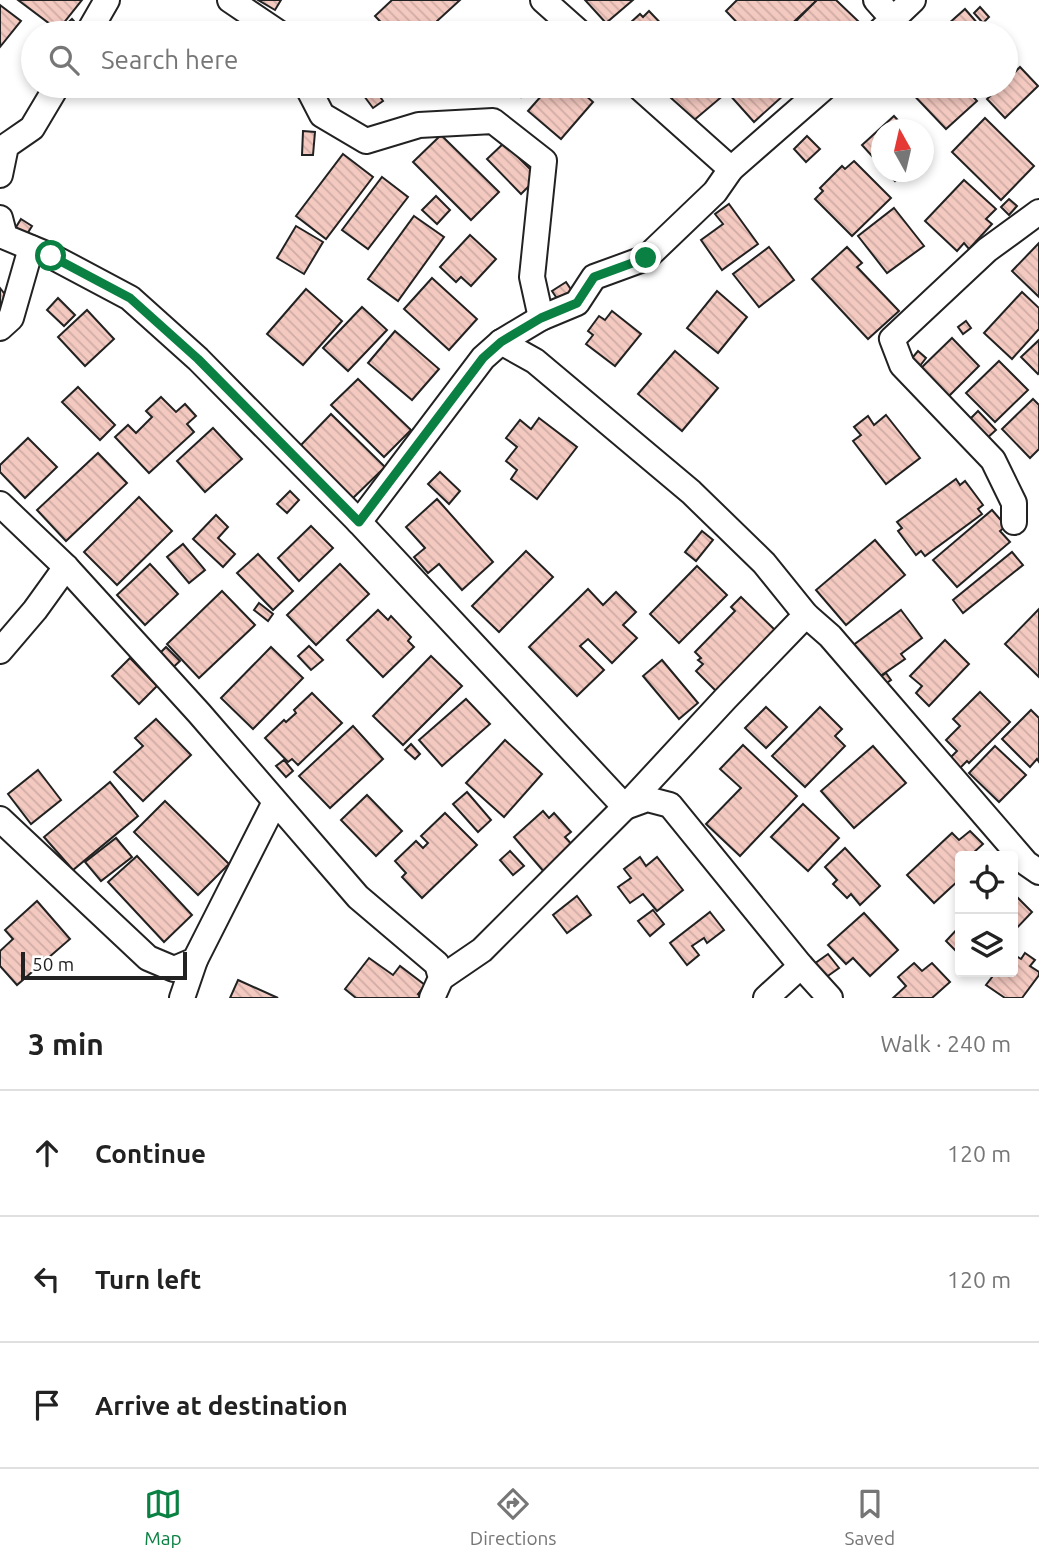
<!DOCTYPE html>
<meta charset="utf-8">
<style>
body{margin:0;font-family:Ubuntu,sans-serif;background:#f6f6f6;color:#222}
.controls{position:absolute;right:21px;bottom:21px;display:grid;overflow:hidden;border-radius:7px;box-shadow:0 4px 10px #0003}
.controls button{width:63px;height:63px;display:grid;place-items:center;padding:0;border:0;border-bottom:2px solid #e0e0e0;background:#fff;color:#222;font:35px sans-serif}
.compass{position:absolute;left:871px;top:119px;width:63px;height:63px;border-radius:50%;background:#fff;box-shadow:0 4px 10px #0003;rotate:352deg}
.scale{position:absolute;left:21px;bottom:18px;width:166px;box-sizing:border-box;padding-left:7px;border:4px solid #222;border-top:0;font-size:19px;line-height:24px;white-space:nowrap;color:#222;-webkit-text-stroke:5px #fff;paint-order:stroke}
.stop{position:absolute;width:21px;height:21px;margin:-16px;border:5px solid #0b8043;border-radius:50%;background:#fff}
.stop.end{background:#0b8043;border-color:#fff;box-shadow:0 2px 7px #0008}
.list{margin:0;padding:0;list-style:none}
h2{display:flex;justify-content:space-between;align-items:center;height:91px;margin:0;padding:0 28px;font-size:30px}
h2 small{font-size:23px;font-weight:400;color:#767676}
.list li{display:grid;grid-template-columns:46px 1fr auto;gap:21px;align-items:center;box-sizing:border-box;height:126px;padding:0 28px;border-top:2px solid #e0e0e0}
.list b{display:block;font-size:26px;white-space:nowrap}
.list em{font-size:23px;font-style:normal;color:#767676}
.icon{flex:none;width:38px;height:38px;fill:none;stroke:currentColor;stroke-width:2;stroke-linecap:round;stroke-linejoin:round}
.map{position:relative;flex:none;width:1039px;height:998px;overflow:hidden}
.search{position:absolute;background:#fff;box-shadow:0 4px 10px #0003;left:21px;right:21px;top:21px;height:77px;display:flex;align-items:center;gap:18px;box-sizing:border-box;padding:0 24px;border-radius:38px;color:#767676;font-size:26px}
.sheet{height:469px;background:#fff}
nav{display:flex;justify-content:space-around;align-items:center;box-sizing:border-box;height:98px;border-top:2px solid #e0e0e0;background:#fff;font-size:19px;color:#767676}
nav a{display:grid;justify-items:center;gap:4px}
nav .on{color:#0b8043}
.map>svg:first-child{display:block}
.building{fill:url(#building-back-hatch);stroke:#222;stroke-width:2}
.lines{fill:none;stroke-linecap:round;stroke-linejoin:round}
.minor-casing{stroke:#222;stroke-width:28}
.minor{stroke:#fff;stroke-width:24}
.route{stroke:#0b8043;stroke-width:9}
</style>
<div class="map">
<svg width="1039" height="998" viewBox="0 0 1039 998">
<defs>
<pattern id="building-back-hatch" width="6" height="6" patternUnits="userSpaceOnUse" patternTransform="scale(1.75)"><rect width="6" height="6" fill="#f3c9c0"/><path d="M-1 5l2 2M0 0l6 6M5-1l2 2" fill="none" stroke="#d0aca5"/></pattern>
</defs>
<rect width="100%" height="100%" fill="#fff"/>
<g class="building">
<path d="M18 0H82L58 30Z"/>
<path d="M258 0H281L275 10Z"/>
<path d="M392 0H460L424 33H391L375 16Z"/>
<path d="M585 0H633L606 23Z"/>
<path d="M737 0H817L782 33H747L726 11Z"/>
<path d="M817 0H836L858 21 846 33H784Z"/>
<path d="M0 5 21 21 0 47Z"/>
<path d="M980 7 989 17 983 23 974 13Z"/>
<path d="M965 9 986 33H938Z"/>
<path d="M649 11 670 33H619L640 14 643 17Z"/>
<path d="M72 19 84 32 57 33Z"/>
<path d="M377 25 385 33H369Z"/>
<path d="M452 25 462 33H446Z"/>
<path d="M1020 67 1038 86 1005 118 987 99 1001 86H1006V81Z"/>
<path d="M508 86H531L521 97Z"/>
<path d="M550 86H575L593 102 561 139 528 111Z"/>
<path d="M662 86H718L725 94 693 121 667 102 672 98Z"/>
<path d="M735 86H777L785 94 754 122 728 93Z"/>
<path d="M905 86H963L977 101 946 129Z"/>
<path d="M374 88 383 101 373 108 364 96Z"/>
<path d="M894 116 907 130H881V166L862 145Z"/>
<path d="M985 118 1034 166 1001 200 952 152Z"/>
<path d="M303 131 315 132 313 155H302Z"/>
<path d="M441 135 499 192 471 220 413 162Z"/>
<path d="M807 136 820 149 806 162 794 149Z"/>
<path d="M504 143 538 177 521 194 487 159Z"/>
<path d="M343 154 373 177 326 239 296 216Z"/>
<path d="M854 161 891 198 852 236 815 199 823 191 820 188 842 166 845 169Z"/>
<path d="M886 172H905L895 181Z"/>
<path d="M382 177 408 197 368 249 342 230Z"/>
<path d="M964 180 996 209 986 219 992 224 969 249 964 243 957 251 925 221Z"/>
<path d="M436 196 450 210 437 224 422 210Z"/>
<path d="M1009 199 1017 206 1009 215 1001 207Z"/>
<path d="M729 204 758 244 722 270 701 240 723 224 715 214Z"/>
<path d="M894 208 924 246 887 273 858 236Z"/>
<path d="M414 216 444 237 398 301 368 279Z"/>
<path d="M21 219 32 226 24 239 13 232Z"/>
<path d="M296 226 323 242 304 274 277 258Z"/>
<path d="M470 235 496 259 471 286 461 277 456 282 440 267Z"/>
<path d="M1039 243V297L1012 271Z"/>
<path d="M769 247 794 280 759 307 733 274Z"/>
<path d="M847 247 862 263 857 267 899 311 868 339 812 279Z"/>
<path d="M432 278 477 319 449 350 404 309Z"/>
<path d="M566 282 574 294 560 303 552 291Z"/>
<path d="M0 288 11 302 0 310Z"/>
<path d="M306 289 342 321 303 365 267 334Z"/>
<path d="M717 291 747 317 718 353 687 328Z"/>
<path d="M1022 292 1039 308V329L1012 359 984 333Z"/>
<path d="M58 298 75 315 64 326 47 310Z"/>
<path d="M362 307 387 330 348 371 323 348Z"/>
<path d="M87 310 114 339 85 366 58 337Z"/>
<path d="M612 311 641 334 615 366 586 344 593 335 588 331 599 316 605 320Z"/>
<path d="M966 321 971 328 963 334 958 327Z"/>
<path d="M395 331 439 369 412 400 368 363Z"/>
<path d="M952 338 979 366 947 398 919 370Z"/>
<path d="M1039 340V373L1038 374 1021 357Z"/>
<path d="M675 351 718 388 682 431 638 394Z"/>
<path d="M918 351 926 358 916 371 907 364Z"/>
<path d="M999 361 1028 390 995 422 966 393Z"/>
<path d="M358 379 411 430 384 457 331 405Z"/>
<path d="M78 387 115 425 100 440 62 402Z"/>
<path d="M161 397 176 412 185 404 196 416 187 424 194 432 149 473 115 437 128 425 136 433 152 417 146 411Z"/>
<path d="M1033 399 1039 405V449L1030 458 1002 429Z"/>
<path d="M978 411 996 430 986 439 968 421Z"/>
<path d="M331 414 385 467 353 498 300 446Z"/>
<path d="M886 415 920 458 886 484 853 441 861 435 854 427 868 416 874 425Z"/>
<path d="M539 418 577 447 537 499 511 479 517 470 506 461 517 447 506 438 520 420 531 429Z"/>
<path d="M213 428 242 459 205 492 177 461Z"/>
<path d="M28 438 57 467 25 498 0 472V465Z"/>
<path d="M98 453 127 483 66 541 37 510Z"/>
<path d="M440 472 460 491 449 504 428 484Z"/>
<path d="M956 479 960 485 965 481 983 505 978 509 982 514 925 556 921 551 916 555 898 531 902 528 897 522Z"/>
<path d="M290 491 299 500 287 513 277 504Z"/>
<path d="M139 497 172 531 117 585 84 552Z"/>
<path d="M437 499 493 562 462 590 439 564 428 573 414 557 425 548 406 527Z"/>
<path d="M992 510 1006 526 1000 531 1010 542 957 587 933 560Z"/>
<path d="M216 515 228 527 218 538 235 554 223 567 193 539Z"/>
<path d="M311 526 333 548 299 581 278 558Z"/>
<path d="M702 531 713 540 696 561 685 552Z"/>
<path d="M875 540 905 575 846 625 816 590Z"/>
<path d="M183 544 205 570 189 583 167 557Z"/>
<path d="M526 551 553 577 499 632 472 606Z"/>
<path d="M1012 552 1023 565 963 613 953 600Z"/>
<path d="M258 554 293 591 273 610 237 573Z"/>
<path d="M150 564 178 594 145 625 117 595Z"/>
<path d="M340 564 369 594 316 645 287 615Z"/>
<path d="M697 566 727 595 679 643 650 614Z"/>
<path d="M588 589 603 605 616 592 636 612 623 625 637 638 612 663 588 639 580 646 604 670 577 696 529 647Z"/>
<path d="M222 591 255 625 199 678 167 644Z"/>
<path d="M741 597 775 630 716 691 696 671 703 664 698 660 701 658 695 652 735 611 731 607Z"/>
<path d="M259 603 273 614 268 621 254 610Z"/>
<path d="M1039 609V677L1005 644Z"/>
<path d="M378 610 388 620 391 616 411 637 408 641 414 647 383 677 347 640Z"/>
<path d="M901 610 922 638 901 654 905 659 876 679 852 646Z"/>
<path d="M945 640 969 664 929 706 916 693 922 686 910 676Z"/>
<path d="M309 646 323 660 311 670 298 656Z"/>
<path d="M166 647 180 661 169 671 156 657Z"/>
<path d="M271 647 303 678 253 729 221 698Z"/>
<path d="M431 656 462 686 403 745 373 716Z"/>
<path d="M130 658 157 686 139 704 112 676Z"/>
<path d="M662 660 698 703 679 719 643 676Z"/>
<path d="M886 673 891 680 878 689 873 682Z"/>
<path d="M980 692 1010 722 969 763 967 761 958 770 948 760 957 751 946 740 960 726 953 719Z"/>
<path d="M312 693 342 723 298 765 292 759 288 762 265 738 284 720 286 722 296 713 294 710Z"/>
<path d="M466 699 490 724 442 766 419 740Z"/>
<path d="M766 707 787 727 766 748 745 728Z"/>
<path d="M820 707 842 729 835 736 845 746 805 787 772 756Z"/>
<path d="M1031 710 1039 718V762L1037 759 1030 767 1002 739Z"/>
<path d="M156 719 191 755 143 801 114 772 143 746 135 738Z"/>
<path d="M353 726 383 759 330 808 299 776Z"/>
<path d="M505 740 542 774 504 817 466 783Z"/>
<path d="M411 744 420 754 415 759 405 750Z"/>
<path d="M743 745 797 796 740 856 706 824 741 788 720 769Z"/>
<path d="M873 746 906 783 854 828 821 791Z"/>
<path d="M995 746 1026 775 999 802 969 773Z"/>
<path d="M284 760 293 771 286 777 276 766Z"/>
<path d="M38 770 61 800 31 824 8 794Z"/>
<path d="M110 782 138 816 73 870 44 837Z"/>
<path d="M467 792 491 820 478 832 453 804Z"/>
<path d="M367 795 402 831 376 856 341 820Z"/>
<path d="M165 801 229 864 198 895 134 832Z"/>
<path d="M803 804 839 838 808 871 771 837Z"/>
<path d="M543 811 549 818 554 813 571 832 565 837 574 847 545 873 514 837Z"/>
<path d="M445 813 477 845 422 898 402 877 406 873 395 861 416 841 423 848 428 843 421 836Z"/>
<path d="M970 831 983 844 972 854 974 856H960V879L934 903 907 875 952 833 959 840Z"/>
<path d="M116 838 132 857 101 881 85 862Z"/>
<path d="M845 848 880 886 860 905 851 894 847 898 833 884 837 880 825 867Z"/>
<path d="M510 851 524 866 513 875 500 860Z"/>
<path d="M137 856 192 915 164 942 108 882Z"/>
<path d="M640 857 646 866 657 857 683 890 657 911 643 894 630 903 618 887 631 878 624 869Z"/>
<path d="M1013 893 1032 912 1013 932Z"/>
<path d="M577 896 591 915 567 933 553 915Z"/>
<path d="M37 901 70 939 17 985 0 966V951L13 939 5 930Z"/>
<path d="M653 910 664 924 650 936 638 921Z"/>
<path d="M710 912 724 930 707 943 704 938 692 946 699 955 687 965 670 943Z"/>
<path d="M864 913 898 950 870 976 853 958 846 964 828 945Z"/>
<path d="M960 926V955L946 941Z"/>
<path d="M1025 953 1035 960 1030 966 1039 972V975L1022 998H1005L986 985 996 972H1013V954L1021 959Z"/>
<path d="M828 954 839 968 825 978 814 964Z"/>
<path d="M369 958 393 975 400 966 425 985 418 994 423 998H356L345 989Z"/>
<path d="M914 963 922 971 932 963 950 982 932 998H893L906 986 898 977Z"/>
<path d="M238 980 278 998H230Z"/>
</g>
<g class="lines">
<defs>
<g id="minor">
<path d="M230 0 279 33"/>
<path d="M543 0 580 33"/>
<path d="M876 0 893 19 878 33"/>
<path d="M893 19 913 0"/>
<path d="M88 33 107 0"/>
<path d="M307 86 322 115 366 141 419 125 493 121 544 161 532 277 541 318"/>
<path d="M638 86 731 169"/>
<path d="M0 175 6 146 32 128 57 86"/>
<path d="M0 218 5 237 51 256 130 298 198 359 359 522 625 807 647 799 670 805 801 966 830 998"/>
<path d="M0 328 11 318 31 248"/>
<path d="M501 342 535 361 691 492 764 563 806 615 830 636 1026 863 1039 872"/>
<path d="M0 504 66 567 199 713 358 897 437 964 441 978 432 998"/>
<path d="M359 522 483 358 501 342 541 318 577 303 594 277 646 258 715 192 731 169 826 86"/>
<path d="M1014 522V503L993 460 902 365 892 339 987 250 1039 212"/>
<path d="M0 651 35 610 66 567"/>
<path d="M0 819 148 958 174 969 195 960 275 802"/>
<path d="M441 978 482 950 625 807 725 699 806 615"/>
<path d="M182 998 195 960"/>
<path d="M766 998 801 966"/>
</g>
</defs>
<use href="#minor" class="minor-casing"/>
<use href="#minor" class="minor"/>
</g>
<g class="lines">
<path class="route" d="M51 256 130 298 198 359 359 522 483 358 501 342 541 318 577 303 594 277 646 258"/>
</g>
</svg>
<div class="controls">
<button><svg class="icon" aria-label="locate" viewBox="0 0 24 24"><circle cx="12" cy="12" r="6"/><path d="M12 2v4M12 18v4M2 12h4M18 12h4"/></svg></button>
<button><svg class="icon" aria-label="layers" viewBox="0 0 24 24"><path d="M12 4l9 5-9 5-9-5zM3 14l9 5 9-5"/></svg></button>
</div>
<svg class="compass" viewBox="-18 -18 36 36"><path d="M0-13l5 13h-10z" fill="#e53935"/><path d="M0 13l5-13h-10z" fill="#767676"/></svg>
<div class="scale">50 m</div>
<div class="stop" style="left:51px;top:256px"></div>
<div class="stop end" style="left:646px;top:258px"></div>
<div class="search"><svg class="icon" aria-label="search" viewBox="0 0 24 24"><circle cx="10" cy="10" r="6"/><path d="M15 15l6 6"/></svg>Search here</div>
</div>
<section class="sheet">
<h2>3 min<small>Walk · 240 m</small></h2>
<ul class="list">
<li><svg class="icon" aria-label="ahead" viewBox="0 0 24 24"><path d="M12 20V5M6 11l6-6 6 6"/></svg><div><b>Continue</b></div><em>120 m</em></li>
<li><svg class="icon" aria-label="left" viewBox="0 0 24 24"><path d="M17 20v-9H6M10 6l-5 5 5 5"/></svg><div><b>Turn left</b></div><em>120 m</em></li>
<li><svg class="icon" aria-label="arrive" viewBox="0 0 24 24"><path d="M6 21V4h12l-3 4 3 4H6"/></svg><div><b>Arrive at destination</b></div></li>
</ul>
</section>
<nav>
<a class="on"><svg class="icon" aria-label="map" viewBox="0 0 24 24"><path d="M3 6l6-2 6 2 6-2v14l-6 2-6-2-6 2zM9 4v14M15 6v14"/></svg>Map</a>
<a><svg class="icon" aria-label="directions" viewBox="0 0 24 24"><path d="M12 3l9 9-9 9-9-9zM9 14v-3h6M13 9l2 2-2 2"/></svg>Directions</a>
<a><svg class="icon" aria-label="saved" viewBox="0 0 24 24"><path d="M7 4h10v16l-5-4-5 4z"/></svg>Saved</a>
</nav>
